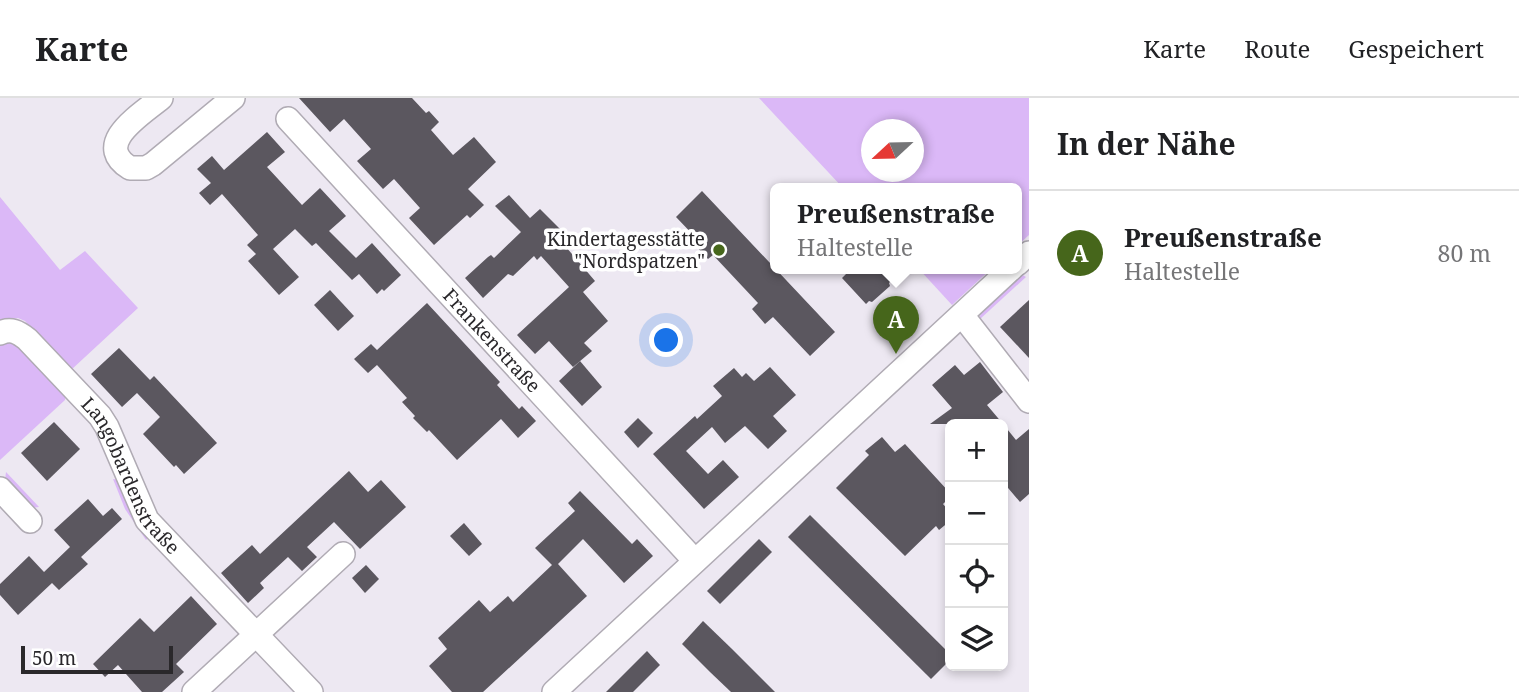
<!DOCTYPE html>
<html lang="de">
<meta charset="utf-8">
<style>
body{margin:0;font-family:"Noto Serif",serif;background:#f6f6f6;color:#202124}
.controls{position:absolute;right:21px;bottom:21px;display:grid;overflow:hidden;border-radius:10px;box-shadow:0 4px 10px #0003}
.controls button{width:63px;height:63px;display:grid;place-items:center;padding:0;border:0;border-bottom:2px solid #e0e0e0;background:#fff;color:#202124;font:35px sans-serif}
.compass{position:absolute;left:861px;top:21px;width:63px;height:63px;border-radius:50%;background:#fff;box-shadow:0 4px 10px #0003;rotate:248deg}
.scale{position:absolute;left:21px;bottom:18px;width:152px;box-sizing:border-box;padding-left:7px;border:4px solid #2a282b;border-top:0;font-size:19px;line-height:24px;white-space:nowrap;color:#2a282b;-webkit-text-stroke:5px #fff;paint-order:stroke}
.you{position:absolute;left:667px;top:243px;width:24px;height:24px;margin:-18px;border:5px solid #fff;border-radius:50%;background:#1a73e8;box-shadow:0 0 0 10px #1a73e833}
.badge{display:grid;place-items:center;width:46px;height:46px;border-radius:50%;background:#46661b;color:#fff;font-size:23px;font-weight:700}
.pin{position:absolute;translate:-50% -58px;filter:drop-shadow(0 2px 4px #0008)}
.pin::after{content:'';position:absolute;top:37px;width:24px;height:21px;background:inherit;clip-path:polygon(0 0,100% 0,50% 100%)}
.popup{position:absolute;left:770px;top:85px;width:252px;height:91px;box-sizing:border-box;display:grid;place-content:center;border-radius:10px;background:#fff;filter:drop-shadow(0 2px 5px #0005);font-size:23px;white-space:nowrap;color:#757577}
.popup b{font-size:26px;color:#202124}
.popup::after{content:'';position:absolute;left:50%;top:100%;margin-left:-14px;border:14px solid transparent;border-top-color:#fff}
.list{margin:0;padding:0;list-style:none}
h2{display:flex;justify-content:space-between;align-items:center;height:91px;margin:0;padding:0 28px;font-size:30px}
h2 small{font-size:23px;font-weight:400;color:#757577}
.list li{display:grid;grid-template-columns:46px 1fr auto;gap:21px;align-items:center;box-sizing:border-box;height:126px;padding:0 28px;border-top:2px solid #e0e0e0}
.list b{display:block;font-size:26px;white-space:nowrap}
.list p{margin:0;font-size:23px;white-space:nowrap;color:#757577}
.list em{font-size:23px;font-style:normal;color:#757577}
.icon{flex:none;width:38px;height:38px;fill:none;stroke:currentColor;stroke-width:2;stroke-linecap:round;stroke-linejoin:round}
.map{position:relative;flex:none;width:1029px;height:594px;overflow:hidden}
header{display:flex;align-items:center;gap:42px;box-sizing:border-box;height:98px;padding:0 35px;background:#fff;border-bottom:2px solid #e0e0e0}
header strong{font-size:33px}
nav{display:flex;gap:38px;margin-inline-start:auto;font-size:24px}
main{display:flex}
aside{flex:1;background:#fff}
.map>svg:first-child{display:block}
.green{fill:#dbb8f7;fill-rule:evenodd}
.building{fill:#5b575f}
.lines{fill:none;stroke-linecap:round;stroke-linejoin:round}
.minor-casing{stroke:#b0abb4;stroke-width:26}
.minor{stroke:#fff;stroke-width:23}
.poi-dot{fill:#46661b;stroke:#fff;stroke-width:2.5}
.labels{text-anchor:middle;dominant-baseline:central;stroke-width:7;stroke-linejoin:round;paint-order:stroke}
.poi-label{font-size:19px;fill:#2a282b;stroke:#fff;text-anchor:end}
.street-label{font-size:19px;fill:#2a282b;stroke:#fff}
</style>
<header>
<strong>Karte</strong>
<nav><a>Karte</a><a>Route</a><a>Gespeichert</a></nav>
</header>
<main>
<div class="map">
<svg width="1029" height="594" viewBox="0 0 1029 594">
<rect width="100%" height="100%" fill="#ede8f2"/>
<g class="green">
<path d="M759 0H1029V137L1017 148V90H843ZM872 32H914V74H872Z"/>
<path d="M0 99 60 172 85 153 138 210 71 272 25 223 18 220 0 223Z"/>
<path d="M918 170H992L952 207Z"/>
<path d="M1021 176 1026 179 979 222 981 214Z"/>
<path d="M6 243 16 244 66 294 65 302 0 362V246Z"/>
<path d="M6 374 39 409 31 410 5 382Z"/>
<path d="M113 381 120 382 150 438 146 442 125 411Z"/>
</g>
<g class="building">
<path d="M299 0H412L426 15 429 13 439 24 431 32 453 57 474 39 496 64 468 91 484 107 470 120 467 117 434 147 409 120 420 110 394 81 383 91 357 63 371 51 344 21 330 34Z"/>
<path d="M267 34 285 54 267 69 302 107 320 90 346 118 329 133 356 160 372 145 401 177 384 193 382 191 377 196 359 176 352 182 316 145 312 148 295 131 273 151 299 179 279 197 248 163 256 156 247 147 258 137 222 96 210 107 199 95 211 85 197 71 212 58 224 72Z"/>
<path d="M702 93 835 234 810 258 773 219 765 226 752 211 758 205 713 157 708 161 694 146 698 142 676 119Z"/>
<path d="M509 97 530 120 540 111 572 143 566 149 595 183 583 194 608 223 584 245 592 253 573 269 549 243 535 256 517 237 569 189 541 158 537 162 534 158 513 178 508 176 483 200 465 180 488 159 491 157 494 160 521 134 495 108Z"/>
<path d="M852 170H880L891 183 889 185 890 188 872 204 869 203 866 206 842 180Z"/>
<path d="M330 192 354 218 338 233 314 207Z"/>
<path d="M1029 202V260L1000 229Z"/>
<path d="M427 205 500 284 497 287 519 311 522 308 536 323 518 340 501 321 457 362 429 332 427 334 413 320 415 318 402 304 407 300 377 267 368 275 354 261 371 246 377 252Z"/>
<path d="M119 250 150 282 154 278 217 345 184 376 176 367 174 369 143 336 160 319 137 295 122 309 91 276Z"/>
<path d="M580 263 602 289 582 308 559 283Z"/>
<path d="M980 264 1003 294 987 307 1003 326H930L952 310 932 287 955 267 964 277Z"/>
<path d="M770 269 796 297 773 318 787 333 768 351 745 328 725 345 712 329 686 353 708 376 723 362 739 379 704 411 653 356 695 318 697 321 722 298 713 288 734 270 742 279 746 275 754 283Z"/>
<path d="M638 320 653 335 638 350 624 334Z"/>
<path d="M54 324 80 351 47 383 21 355Z"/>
<path d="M1003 326 1016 342 1029 331V396L1020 404 1003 384Z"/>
<path d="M882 339 895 354 905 346 950 395V399L943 406 950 414V423L939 432 936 428 905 458 836 390 869 357 865 353Z"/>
<path d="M349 373 368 394 381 382 406 409 360 451 334 424 307 449 317 459 302 473 288 459 260 485 264 490 248 505 221 475 252 447 260 456Z"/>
<path d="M580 393 632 446 637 441 653 458 624 485 583 441 558 466 587 498 483 594H452L429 568 447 551 438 540 479 502 490 514 508 498 513 504 552 467 535 450 575 413 568 405Z"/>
<path d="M88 401 103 418 112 410 122 421 81 459 88 466 59 492 52 485 18 517 0 497V486L29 458 44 474 70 449 54 432Z"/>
<path d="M810 417 950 556V562L931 581 788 439Z"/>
<path d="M464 425 482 446 469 458 450 438Z"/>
<path d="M759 441 772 454 720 506 707 493Z"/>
<path d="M366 467 379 481 365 495 352 480Z"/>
<path d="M191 498 217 526 176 566 184 574 162 594H142L118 567 105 579 93 566 140 520 154 534Z"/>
<path d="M703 523 732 551 775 594H731L710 574 682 546Z"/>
<path d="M647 553 660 567 633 594H606Z"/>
</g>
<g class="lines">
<defs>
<g id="minor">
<path d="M161 0C142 16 91 46 130 70H146L153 66 233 0"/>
<path id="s1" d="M288 21 695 463"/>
<path d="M1017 166 1029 155"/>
<path d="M962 217 1029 303"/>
<path id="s2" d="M0 235C11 230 18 234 27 241L100 318 107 329 147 422 311 594"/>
<path d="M0 391 30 423"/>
<path d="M194 594 343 456"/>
<path d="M554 594 1012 170"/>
</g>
</defs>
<use href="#minor" class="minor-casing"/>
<use href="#minor" class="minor"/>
</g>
<circle class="poi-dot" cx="719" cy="152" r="7"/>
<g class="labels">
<g class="poi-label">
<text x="705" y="141">Kindertagesstätte<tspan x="705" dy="22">"Nordspatzen"</tspan></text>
</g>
<g class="street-label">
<text stroke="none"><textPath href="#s1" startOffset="301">Frankenstraße</textPath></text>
<text stroke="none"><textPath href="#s2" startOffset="203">Langobardenstraße</textPath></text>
</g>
</g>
</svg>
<div class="controls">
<button>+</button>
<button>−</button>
<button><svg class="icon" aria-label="locate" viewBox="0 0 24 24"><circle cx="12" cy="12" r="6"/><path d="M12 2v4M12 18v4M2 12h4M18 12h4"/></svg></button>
<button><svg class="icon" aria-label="layers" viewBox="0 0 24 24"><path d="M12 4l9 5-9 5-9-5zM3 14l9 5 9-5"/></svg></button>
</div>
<svg class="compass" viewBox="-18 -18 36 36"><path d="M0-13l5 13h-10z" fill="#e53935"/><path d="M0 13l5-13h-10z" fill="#757577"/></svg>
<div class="scale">50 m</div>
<div class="you"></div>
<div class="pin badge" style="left:896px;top:256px">A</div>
<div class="popup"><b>Preußenstraße</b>Haltestelle</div>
</div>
<aside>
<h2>In der Nähe<small></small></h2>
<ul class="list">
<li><span class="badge">A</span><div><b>Preußenstraße</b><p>Haltestelle</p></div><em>80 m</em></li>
</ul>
</aside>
</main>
